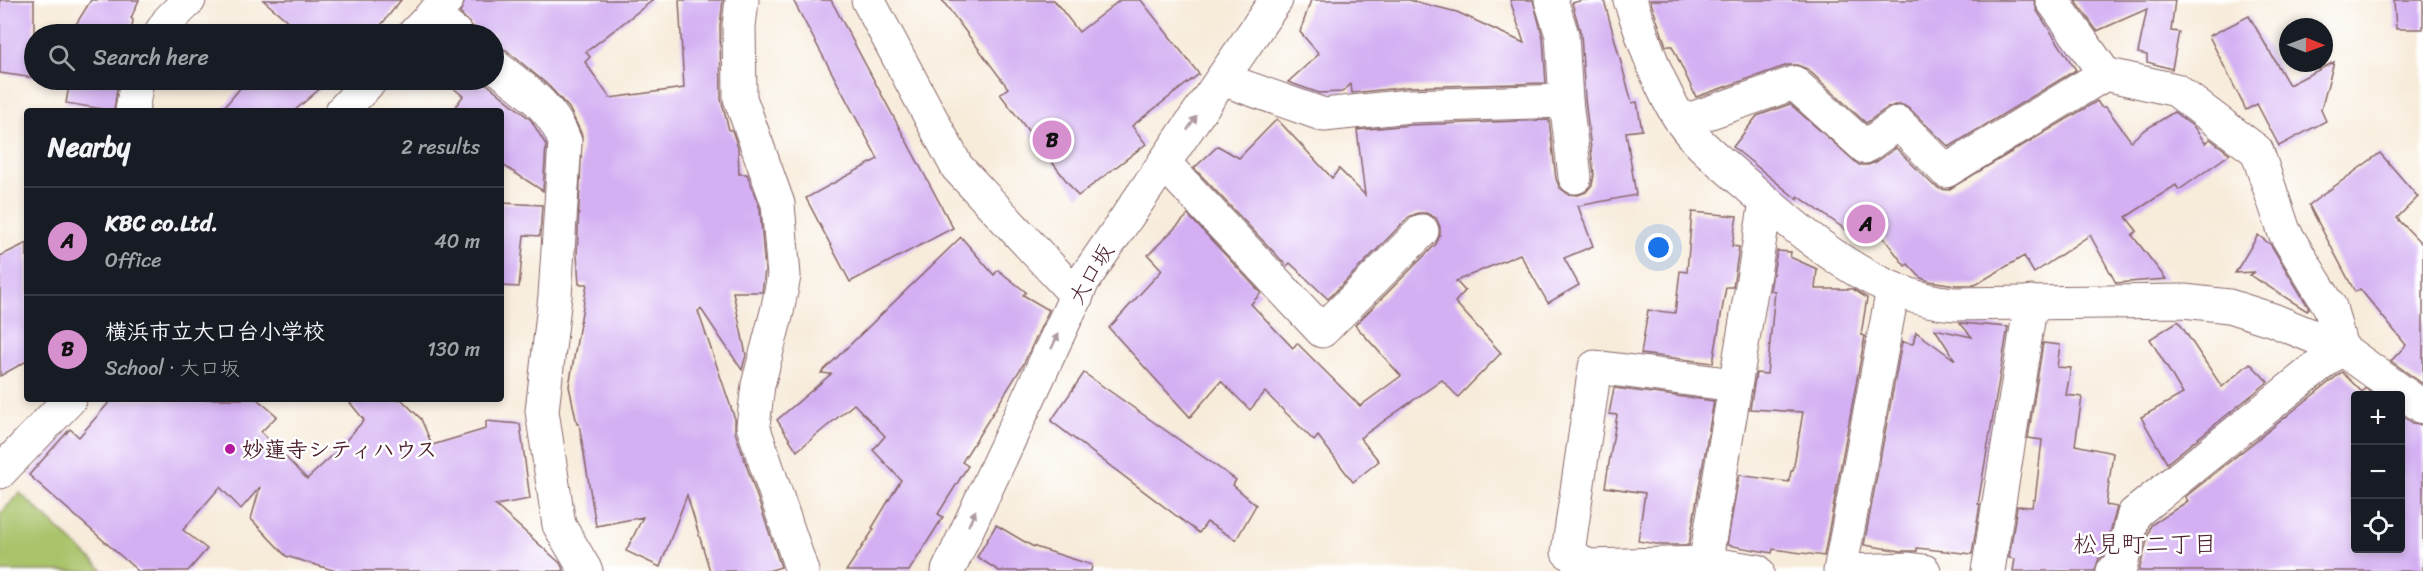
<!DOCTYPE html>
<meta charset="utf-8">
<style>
body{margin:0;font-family:Sriracha,"Klee One",sans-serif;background:#20242c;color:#f1f3f6}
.controls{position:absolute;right:18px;bottom:18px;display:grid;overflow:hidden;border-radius:6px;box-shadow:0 3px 9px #0003}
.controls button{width:54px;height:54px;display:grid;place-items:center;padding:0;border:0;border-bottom:2px solid #363941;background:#171b24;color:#f1f3f6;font:30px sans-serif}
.compass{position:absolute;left:2279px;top:18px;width:54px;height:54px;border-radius:50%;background:#171b24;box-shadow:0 3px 9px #0003;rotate:91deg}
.you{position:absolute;left:1659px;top:248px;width:21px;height:21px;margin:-15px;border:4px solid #fff;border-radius:50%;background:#1a73e8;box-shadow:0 0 0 9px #1a73e833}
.badge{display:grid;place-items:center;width:39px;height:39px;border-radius:50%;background:#d690ce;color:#111;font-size:20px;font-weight:700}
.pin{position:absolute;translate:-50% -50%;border:3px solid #fff;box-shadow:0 2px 6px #0006}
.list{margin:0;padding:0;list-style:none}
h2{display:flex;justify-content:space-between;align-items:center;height:78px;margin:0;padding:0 24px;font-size:26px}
h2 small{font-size:20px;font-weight:400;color:#9ea1a6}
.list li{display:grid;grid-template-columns:39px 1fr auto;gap:18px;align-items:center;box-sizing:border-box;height:108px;padding:0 24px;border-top:2px solid #363941}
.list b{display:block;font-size:22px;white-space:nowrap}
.list p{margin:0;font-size:20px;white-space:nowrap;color:#9ea1a6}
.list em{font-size:20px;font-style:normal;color:#9ea1a6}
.icon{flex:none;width:33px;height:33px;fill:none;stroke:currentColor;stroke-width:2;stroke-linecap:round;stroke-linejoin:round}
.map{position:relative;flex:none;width:2423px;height:571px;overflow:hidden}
.search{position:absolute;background:#171b24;box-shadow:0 3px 9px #0003;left:24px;top:24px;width:480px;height:66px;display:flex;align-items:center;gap:15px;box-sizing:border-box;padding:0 21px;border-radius:33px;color:#9ea1a6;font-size:22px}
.panel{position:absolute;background:#171b24;box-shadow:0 3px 9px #0003;left:24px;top:108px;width:480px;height:294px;border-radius:6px}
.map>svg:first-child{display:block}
.green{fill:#a9c36a;stroke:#7a714a;stroke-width:1.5}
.building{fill:#d4b0f3}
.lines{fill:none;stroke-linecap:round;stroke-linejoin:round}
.minor-casing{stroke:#876668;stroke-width:35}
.minor{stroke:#fff;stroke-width:33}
.oneway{fill:#ae9aa0}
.poi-dot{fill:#b5179e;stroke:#fff;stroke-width:2}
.labels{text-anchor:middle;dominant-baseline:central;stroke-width:5;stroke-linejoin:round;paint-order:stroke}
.street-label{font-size:22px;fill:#4a1f2b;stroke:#fff}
.poi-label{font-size:22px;font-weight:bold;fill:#4a1f2b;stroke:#fff;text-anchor:start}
.neighbourhood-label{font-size:24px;fill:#4a1f2b;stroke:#fff}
</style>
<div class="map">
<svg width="2423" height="571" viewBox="0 0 2423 571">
<rect width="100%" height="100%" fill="#fff"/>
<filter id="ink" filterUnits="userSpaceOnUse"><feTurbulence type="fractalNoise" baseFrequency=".0167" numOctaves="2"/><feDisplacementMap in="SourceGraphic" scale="12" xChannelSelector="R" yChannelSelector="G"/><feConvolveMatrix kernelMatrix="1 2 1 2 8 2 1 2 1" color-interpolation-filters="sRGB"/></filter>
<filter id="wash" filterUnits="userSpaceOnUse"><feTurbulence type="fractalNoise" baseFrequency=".008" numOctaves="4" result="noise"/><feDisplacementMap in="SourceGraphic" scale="24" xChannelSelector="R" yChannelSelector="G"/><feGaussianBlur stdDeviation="1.35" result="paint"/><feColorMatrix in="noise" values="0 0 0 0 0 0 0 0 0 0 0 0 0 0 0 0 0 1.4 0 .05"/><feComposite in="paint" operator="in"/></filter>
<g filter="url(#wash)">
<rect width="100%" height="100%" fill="#f7ebd9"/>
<path class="green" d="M20 493 104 571H0V514Z"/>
<g id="blocks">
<g class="building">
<path d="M0 0H34V78L0 73Z"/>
<path d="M91 0H139L131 18 133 20 131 34H82L73 29Z"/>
<path d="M263 0H401L374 34H303Z"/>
<path d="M465 0H653L586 52 590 57 585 62 610 98 684 88 679 0H723L720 26 721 99 729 130H732L738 148 739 174H747L760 209 765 271 762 292H733L746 355 742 370 701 309 698 311 735 419V432L781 567 768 571H710L687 495 660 567 626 551 643 517 596 526 579 424H577L569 386 587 284H579L577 254 582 135 569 108 548 85 506 50 494 47V34H474L473 27 460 13Z"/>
<path d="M793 0H831L953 228 850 282 806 198 878 159Z"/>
<path d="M942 0H1054L1079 32 1120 0H1141L1199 74 1132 126 1146 144 1078 196 1000 94 1008 88Z"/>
<path d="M1311 0H1409L1457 12 1524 43 1510 0H1533L1543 38 1546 83 1408 87 1352 93 1351 84 1342 92 1319 93 1288 82 1319 54 1300 32Z"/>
<path d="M1583 0H1604L1632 103 1637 102 1642 130 1626 132 1636 195 1578 206 1593 246 1564 258 1579 285 1548 303 1520 254 1456 281 1465 291 1455 302 1501 353 1458 397 1442 380 1360 438 1379 461 1353 482 1318 436 1314 441 1265 392 1250 410 1221 381 1190 417 1109 328 1162 270 1148 255 1188 215 1261 293 1251 304 1293 348 1297 343 1360 406 1401 376 1355 325 1436 244 1440 235V227L1436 218 1426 213H1418L1409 217 1328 299 1290 263 1287 266 1194 168 1218 146 1239 158 1277 119 1332 178 1339 169 1365 195 1357 130 1410 125 1549 120 1556 179 1560 188 1568 194 1578 195 1586 192 1592 185 1594 175 1585 99 1581 34 1572 3Z"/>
<path d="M1650 0H2034L2037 11 2076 70 1949 147 1911 110 1903 105H1895L1887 108 1866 123 1807 69 1797 65H1788L1696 97 1672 46H1666L1665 43Z"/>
<path d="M2075 0H2175L2171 31 2179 32 2172 69 2147 62V55L2138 53 2147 9 2097 31Z"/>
<path d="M2394 0H2423V29H2396Z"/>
<path d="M2249 16 2289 85 2334 62 2321 110 2326 121 2279 146 2257 104 2246 110 2209 36Z"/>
<path d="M70 80H118L114 111 66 103Z"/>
<path d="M247 80H330L294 111H221Z"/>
<path d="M447 80H482L531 120 546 145 543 191 501 164V111H452L463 96 445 81Z"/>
<path d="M2097 101 2101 107H2106L2131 141 2143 131 2174 112 2194 127 2205 143 2210 139 2230 154 2179 190 2176 185 2126 217 2137 231 2132 235 2166 279 2116 283 2090 235 2034 273 2024 256 1975 285H1956L1929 281 1921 278 1908 264 1905 266 1877 229 1876 238 1866 222 1856 237 1798 196V200L1733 147 1757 116 1790 104 1859 165H1868L1876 162 1896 148 1933 185 1940 189 1948 190Z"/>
<path d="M2380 153 2418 197 2397 218 2423 245V384L2391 361 2406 345 2360 289 2355 292 2309 205Z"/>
<path d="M501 203 542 205 540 236 524 235 519 287 501 286Z"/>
<path d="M1692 212 1737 216 1732 246 1739 247 1733 287H1726L1713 363 1641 354 1648 310 1675 313 1680 271 1687 272Z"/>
<path d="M2258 235 2271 245 2309 308 2307 311 2250 275 2255 272 2235 273Z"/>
<path d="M961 237 994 275 998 270 1026 292 1023 295 1049 310 1023 365 962 462 968 466 938 514 943 517 909 571H846L874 529 872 528 901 480 873 450 885 436 854 404 797 451 777 420 831 374 821 373Z"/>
<path d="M27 243V361L0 376V256Z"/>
<path d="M1777 251 1791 252 1790 257 1817 269 1815 289H1853L1867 298 1861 335 1865 336 1824 556 1773 549 1772 553 1727 545 1739 475 1789 482 1791 471H1793L1803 412 1750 409 1756 373 1767 374 1775 291 1770 290Z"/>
<path d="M2178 321 2222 387 2250 363 2268 382 2167 463 2141 417 2183 394 2150 339Z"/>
<path d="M1960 323 2008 327 1978 504H1980L1972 554 1917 548V551H1901L1864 545 1902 342 1913 344 1916 332 1955 360 1935 329 1972 337Z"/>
<path d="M2043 343 2060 345 2057 367 2071 368 2066 395 2082 397 2075 445 2113 453 2106 505 2117 507 2104 555 2099 558 2095 571H2013L2015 559 2009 558 2017 506 2032 507 2033 500H2035L2042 440 2028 438Z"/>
<path d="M2342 372 2362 392 2365 388 2375 396H2355V549H2400V414L2413 423 2423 425V571H2139L2151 525 2188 501 2185 497Z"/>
<path d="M1084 373 1236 480 1233 485 1256 505 1236 540 1207 522 1199 533 1051 421Z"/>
<path d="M1614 388 1714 401 1689 545H1662L1638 541 1645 493 1605 487 1617 415 1609 414Z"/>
<path d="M112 399H257L277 416 261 432 307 479 334 454 364 420 347 399H401L421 419 432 445 486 429V421L520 424 530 499 495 505 560 563 564 571H336L286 556 251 519 260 487 241 509 220 487 183 530 207 549 188 571H138L29 475 70 429 79 437Z"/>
<path d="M996 525 1032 546 1092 565 1091 571H999L977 557Z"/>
</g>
</g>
</g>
<g filter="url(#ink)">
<use href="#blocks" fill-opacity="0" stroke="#876668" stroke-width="1.5"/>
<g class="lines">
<defs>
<g id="minor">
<path d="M742 0 739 26 740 98 778 204 784 276 777 312 758 385 753 426 802 571"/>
<path d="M868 0 957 167 1077 296"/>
<path d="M1551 0 1562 35 1566 101 1575 177"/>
<path d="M1630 0C1644 40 1658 87 1682 122 1697 144 1721 162 1741 180 1799 231 1874 299 1955 304L2184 301 2229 306 2273 320 2341 348 2423 407"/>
<path d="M2052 0 2105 74 2176 90 2257 151 2284 231 2330 307 2341 348 2134 514 2120 569 2113 571"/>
<path d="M432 15 456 34"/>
<path d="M160 34 169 20 189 0"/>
<path d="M414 34 447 0"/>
<path d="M494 65C522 88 553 106 565 142L555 296 542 411 559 525 586 571"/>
<path d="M1222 79 1324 115 1409 106 1566 101"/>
<path d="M132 111 137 80"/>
<path d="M342 111 371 80"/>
<path d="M1682 122 1794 83 1865 147 1898 123 1946 171 2105 74"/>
<path d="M1164 163 1322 331 1422 231"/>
<path d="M1735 385 1595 367 1568 552 1587 566 1705 563 1757 571"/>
<path d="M0 472 70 399"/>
<path d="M948 571 1083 281 1276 0"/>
<path d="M1704 571 1766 202"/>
<path d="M1840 571 1893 289"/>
<path d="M1850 571 1909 569 1924 571"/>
<path d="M1988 571 2031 302"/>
</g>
</defs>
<use href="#minor" class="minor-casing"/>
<use href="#minor" class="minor"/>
</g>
<defs><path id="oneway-solid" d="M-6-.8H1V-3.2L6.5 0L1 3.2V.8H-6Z" transform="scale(1.5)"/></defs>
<g class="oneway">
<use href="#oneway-solid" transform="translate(1192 123) rotate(-56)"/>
<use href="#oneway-solid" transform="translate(1055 341) rotate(-65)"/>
<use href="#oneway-solid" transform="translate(972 518) rotate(-65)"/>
</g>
</g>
<circle class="poi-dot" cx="230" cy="449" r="6"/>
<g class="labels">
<g class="street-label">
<text transform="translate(1091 274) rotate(-59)">大口坂</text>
</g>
<g class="poi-label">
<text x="242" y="449">妙蓮寺シティハウス</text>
</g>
<g class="neighbourhood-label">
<text x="2145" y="544">松見町二丁目</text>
</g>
</g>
</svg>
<div class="controls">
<button>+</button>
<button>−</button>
<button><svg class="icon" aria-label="locate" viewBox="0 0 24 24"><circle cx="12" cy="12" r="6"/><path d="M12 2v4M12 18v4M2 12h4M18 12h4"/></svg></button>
</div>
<svg class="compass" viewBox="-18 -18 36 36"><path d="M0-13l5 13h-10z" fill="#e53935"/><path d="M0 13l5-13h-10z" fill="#9ea1a6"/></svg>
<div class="you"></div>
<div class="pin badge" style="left:1866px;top:224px">A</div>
<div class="pin badge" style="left:1052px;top:140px">B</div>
<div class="search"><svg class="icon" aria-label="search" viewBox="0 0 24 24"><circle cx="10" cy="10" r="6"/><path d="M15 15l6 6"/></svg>Search here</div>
<section class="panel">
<h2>Nearby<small>2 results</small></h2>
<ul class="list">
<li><span class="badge">A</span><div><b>KBC co.Ltd.</b><p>Office</p></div><em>40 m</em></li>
<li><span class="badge">B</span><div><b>横浜市立大口台小学校</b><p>School · 大口坂</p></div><em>130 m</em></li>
</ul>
</section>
</div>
